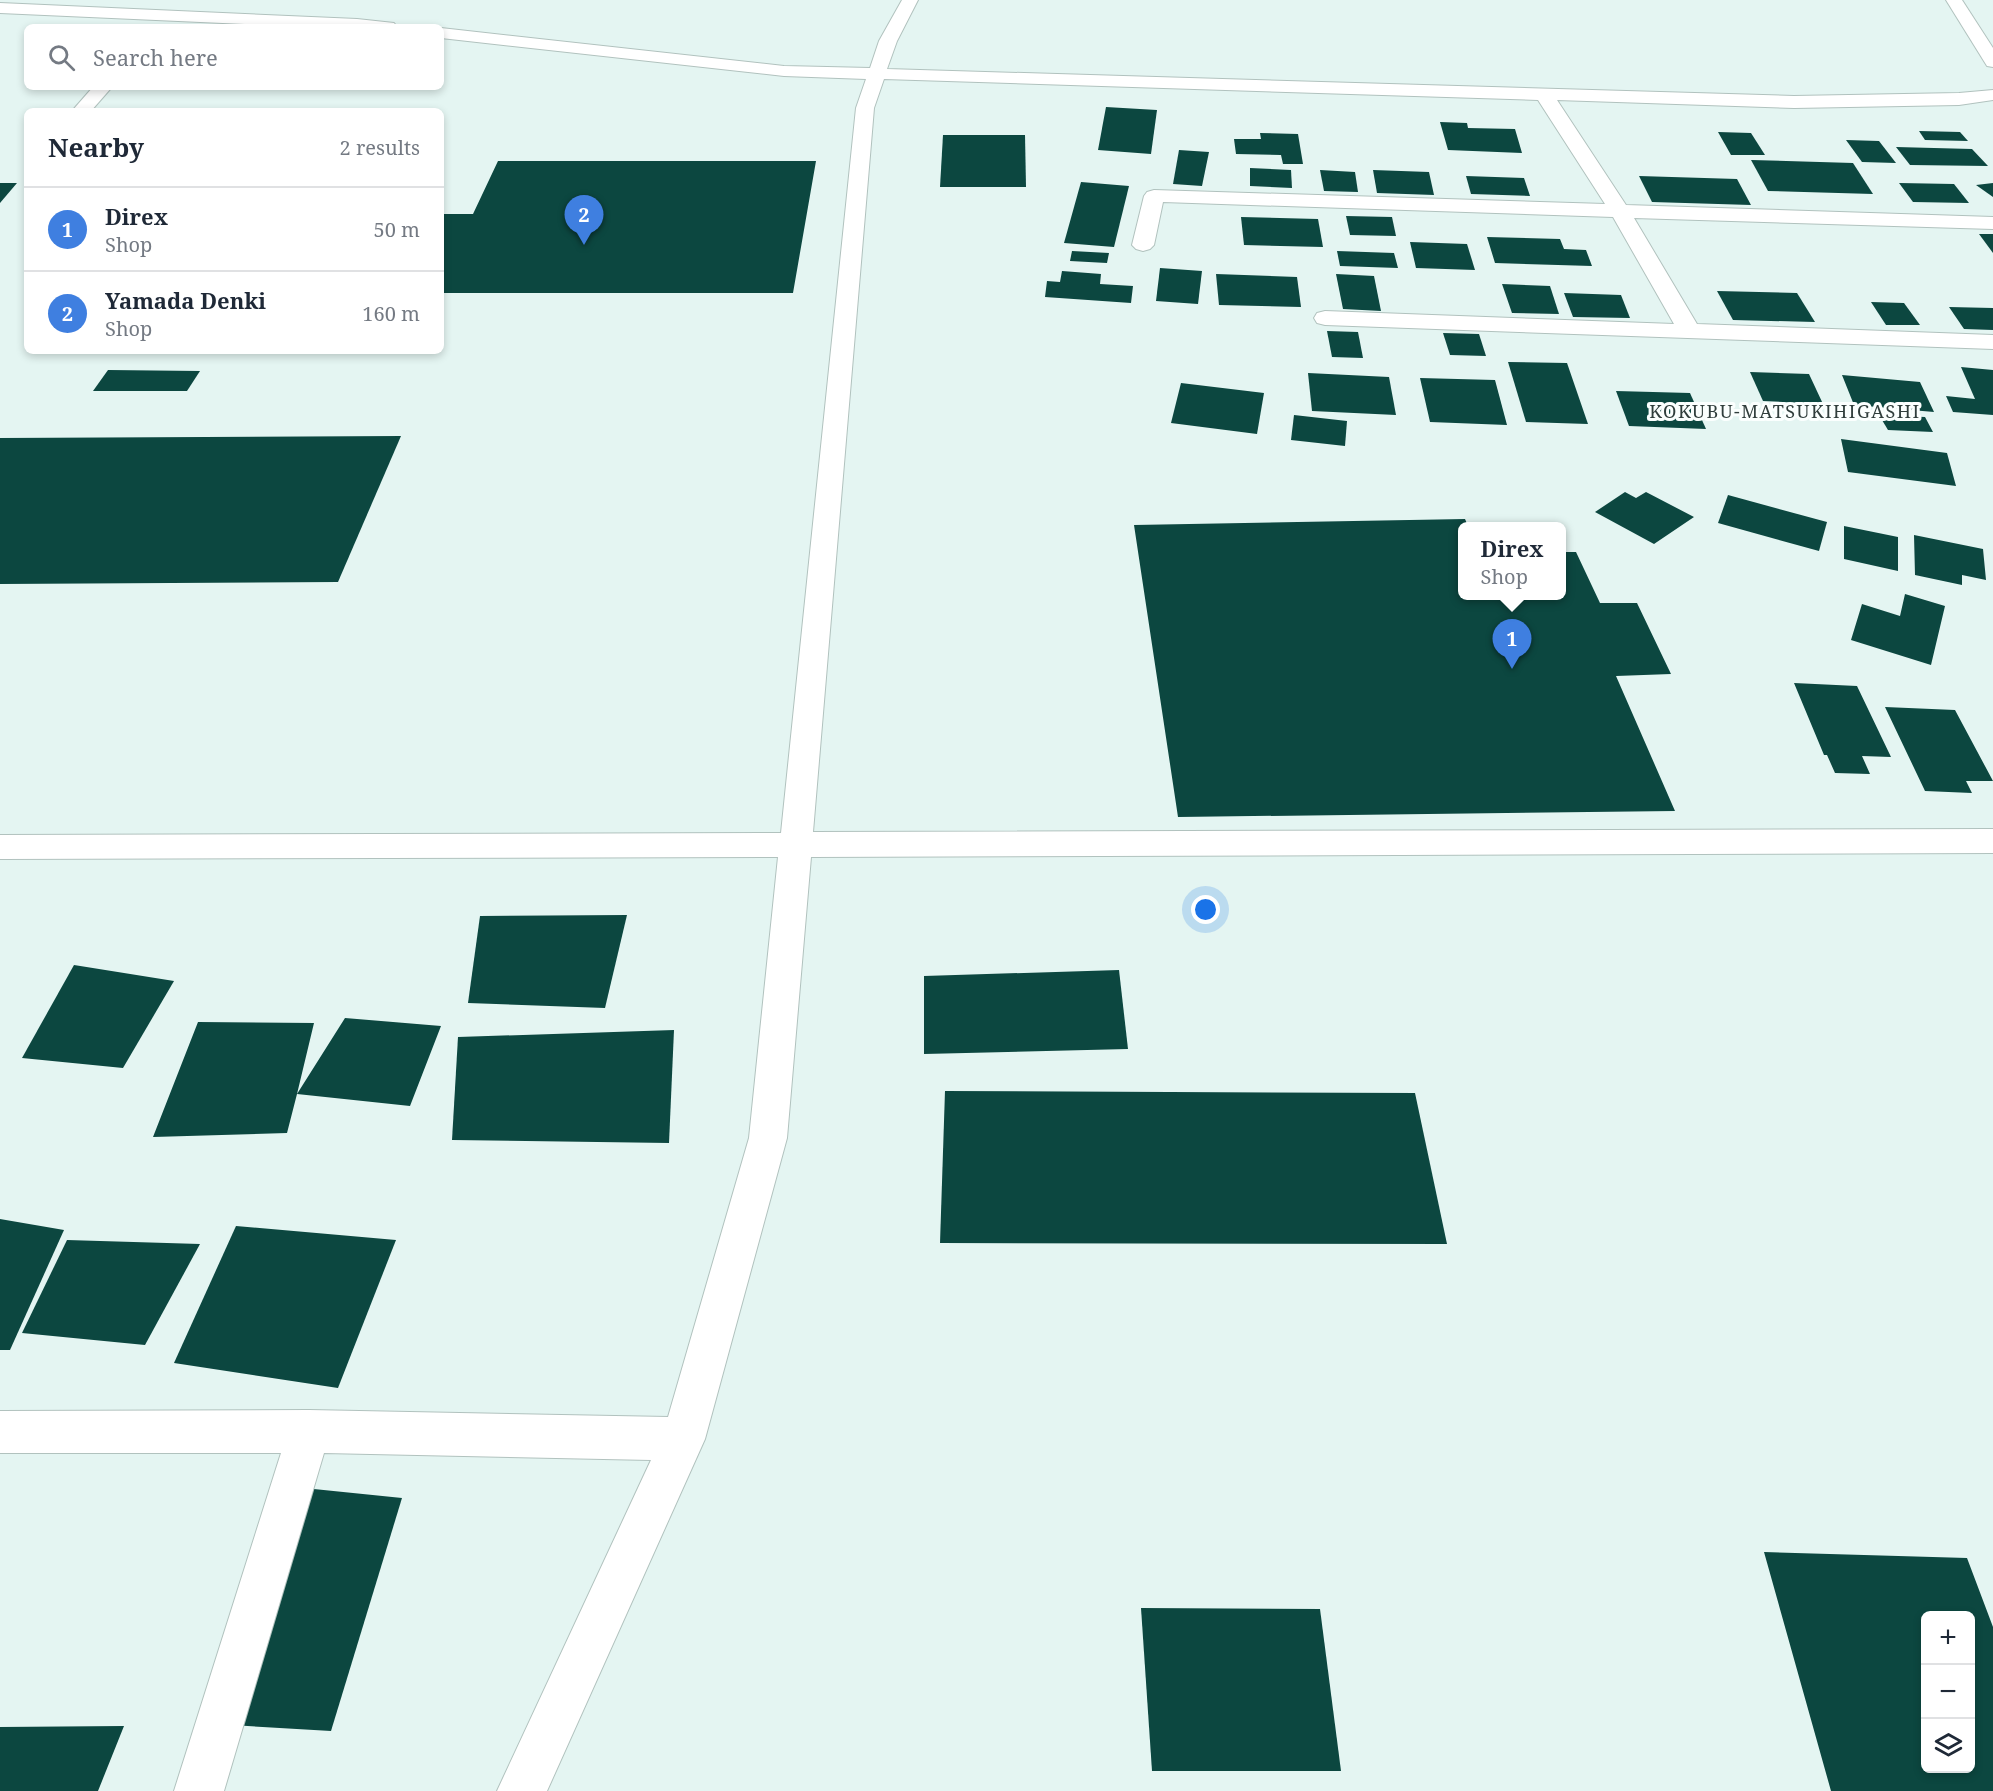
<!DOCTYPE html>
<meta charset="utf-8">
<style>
body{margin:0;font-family:"Noto Serif",serif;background:#f6f6f7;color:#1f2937}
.controls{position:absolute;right:18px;bottom:18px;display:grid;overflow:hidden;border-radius:9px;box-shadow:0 3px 9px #0003}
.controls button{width:54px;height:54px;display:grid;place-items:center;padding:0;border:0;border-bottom:2px solid #e0e1e3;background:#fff;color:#1f2937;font:30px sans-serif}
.you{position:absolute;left:1206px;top:910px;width:21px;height:21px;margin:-15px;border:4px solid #fff;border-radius:50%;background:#1a73e8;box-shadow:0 0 0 9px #1a73e833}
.badge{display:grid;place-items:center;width:39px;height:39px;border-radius:50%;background:#1a73e8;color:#fff;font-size:20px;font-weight:700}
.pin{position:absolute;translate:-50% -50px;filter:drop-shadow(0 2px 3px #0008)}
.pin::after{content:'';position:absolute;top:32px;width:21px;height:18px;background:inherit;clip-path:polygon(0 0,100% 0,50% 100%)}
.popup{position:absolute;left:1458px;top:522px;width:108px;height:78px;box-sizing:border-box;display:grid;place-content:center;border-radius:9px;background:#fff;filter:drop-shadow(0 2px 4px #0005);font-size:20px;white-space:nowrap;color:#747a83}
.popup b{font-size:22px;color:#1f2937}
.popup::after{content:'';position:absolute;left:50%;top:100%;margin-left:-12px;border:12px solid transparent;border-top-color:#fff}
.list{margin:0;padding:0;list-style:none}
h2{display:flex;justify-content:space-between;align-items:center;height:78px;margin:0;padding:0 24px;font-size:26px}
h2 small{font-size:20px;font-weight:400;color:#747a83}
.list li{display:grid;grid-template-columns:39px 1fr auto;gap:18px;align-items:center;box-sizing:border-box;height:84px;padding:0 24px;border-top:2px solid #e0e1e3}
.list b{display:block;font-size:22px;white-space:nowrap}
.list p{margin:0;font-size:20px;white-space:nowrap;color:#747a83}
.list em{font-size:20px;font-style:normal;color:#747a83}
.icon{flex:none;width:33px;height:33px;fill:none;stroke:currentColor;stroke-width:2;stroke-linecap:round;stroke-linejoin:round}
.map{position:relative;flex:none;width:1993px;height:1791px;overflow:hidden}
.search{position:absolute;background:#fff;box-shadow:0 3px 9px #0003;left:24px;top:24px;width:420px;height:66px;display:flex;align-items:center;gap:15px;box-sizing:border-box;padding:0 21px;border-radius:9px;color:#747a83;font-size:22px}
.panel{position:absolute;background:#fff;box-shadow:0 3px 9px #0003;left:24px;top:108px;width:420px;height:246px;border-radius:9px}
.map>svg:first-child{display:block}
.building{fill:#0c4740;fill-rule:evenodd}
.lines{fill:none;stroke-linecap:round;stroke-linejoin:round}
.minor-casing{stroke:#b1c2be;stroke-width:2}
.minor{fill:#fff;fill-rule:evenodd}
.labels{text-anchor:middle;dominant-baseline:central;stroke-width:6;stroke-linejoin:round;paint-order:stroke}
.far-quarter-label{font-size:18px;letter-spacing:1.5px;fill:#303e3c;stroke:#fbfffe}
</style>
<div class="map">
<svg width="1993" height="1791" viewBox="0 0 1993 1791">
<rect width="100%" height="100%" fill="#e4f5f2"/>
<g class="building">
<path d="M1106 107 1157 110 1151 154 1098 150Z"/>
<path d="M1440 122 1467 123 1468 128 1515 129 1522 153 1448 150Z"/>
<path d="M1919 131 1960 132 1968 141 1925 140Z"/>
<path d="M1718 132 1751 133 1765 155H1731Z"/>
<path d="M1260 133 1298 134 1303 164H1283L1281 155 1236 154 1234 139H1261Z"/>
<path d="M943 135H1025L1026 187H940Z"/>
<path d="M1846 140 1879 141 1896 163 1862 162Z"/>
<path d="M1896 147 1972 149 1988 166 1910 165Z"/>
<path d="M1179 150 1209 152 1202 186 1173 184Z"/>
<path d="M1751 160 1853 163 1873 194 1768 191Z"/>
<path d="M498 161H816L793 293H441V214H473Z"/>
<path d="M1250 168 1291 170 1292 188 1250 186Z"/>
<path d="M1320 170 1355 172 1358 192 1324 191Z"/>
<path d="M1373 170 1429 172 1434 195 1377 193Z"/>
<path d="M1466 176 1524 178 1530 196 1471 194Z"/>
<path d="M1639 176 1737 179 1751 205 1652 202Z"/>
<path d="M1081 182 1129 186 1114 247 1064 243Z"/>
<path d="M0 183H17L0 203Z"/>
<path d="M1899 183 1954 184 1969 203 1913 202Z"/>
<path d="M1993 183V197L1976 185Z"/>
<path d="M1346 216 1392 217 1396 236 1350 235Z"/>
<path d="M1241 217 1318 219 1323 247 1244 245Z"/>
<path d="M1979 234H1993V253Z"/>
<path d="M1487 237 1560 239 1564 249 1586 250 1592 266 1495 263Z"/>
<path d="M1410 242 1467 244 1475 270 1416 268Z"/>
<path d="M1072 251 1109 253 1107 263 1070 261Z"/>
<path d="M1337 251 1394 253 1398 268 1340 266Z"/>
<path d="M1160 268 1202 271 1198 304 1156 301Z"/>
<path d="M1062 271 1101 274 1100 284 1133 286 1131 303 1045 297 1047 281 1060 282Z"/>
<path d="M1216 274 1297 277 1301 307 1219 305Z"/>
<path d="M1336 274 1374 276 1381 311 1343 309Z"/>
<path d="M1502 284 1550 286 1559 314 1512 313Z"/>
<path d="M1717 291 1797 293 1815 322 1733 320Z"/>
<path d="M1564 293 1621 295 1630 318 1573 317Z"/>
<path d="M1871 302 1904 303 1920 325H1886Z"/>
<path d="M1949 307 1993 308V330L1964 329Z"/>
<path d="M1327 331 1358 332 1363 358 1332 357Z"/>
<path d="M1443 333 1479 334 1486 356 1450 355Z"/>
<path d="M1508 362 1567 363 1588 424 1526 422Z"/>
<path d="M1961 367 1993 370V415L1953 412 1946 396 1975 399Z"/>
<path d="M108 370 200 371 187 391H93Z"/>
<path d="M1750 372 1809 374 1823 404 1763 401Z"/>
<path d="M1308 373 1389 377 1396 415 1312 411Z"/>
<path d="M1842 375 1920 382 1934 412 1854 405Z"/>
<path d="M1420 378 1495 380 1507 425 1430 422Z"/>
<path d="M1181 383 1264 393 1257 434 1171 423Z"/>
<path d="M1616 391 1690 393 1706 429 1629 426Z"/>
<path d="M1294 415 1347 421 1345 446 1291 440Z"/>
<path d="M1879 415 1925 417 1933 432 1888 430Z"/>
<path d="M401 436 338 582 0 584V438Z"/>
<path d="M1841 439 1947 453 1956 486 1848 472Z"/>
<path d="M1625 492 1636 498 1646 492 1694 517 1654 544 1595 512Z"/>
<path d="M1728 495 1827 522 1819 551 1718 523Z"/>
<path d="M1465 519 1468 526H1462V596H1562V552H1576L1600 603H1637L1671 674 1616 676 1675 811 1178 817 1134 525Z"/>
<path d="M1844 526 1898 537V571L1844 559Z"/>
<path d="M1914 535 1983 549 1986 580 1962 575V585L1915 575Z"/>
<path d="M1905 594 1945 606 1931 665 1851 640 1862 604 1900 616Z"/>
<path d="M1794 683 1857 686 1891 757 1862 756 1870 774 1835 773 1827 755H1824Z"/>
<path d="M1885 707 1955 710 1993 781H1966L1972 793 1925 791Z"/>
<path d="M627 915 605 1008 468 1003 480 916Z"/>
<path d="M74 965 174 981 123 1068 22 1058Z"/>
<path d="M1119 970 1128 1049 924 1054V976Z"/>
<path d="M345 1018 441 1026 410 1106 297 1094 287 1133 153 1137 198 1022 314 1023 297 1094Z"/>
<path d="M674 1030 669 1143 452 1140 458 1037Z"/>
<path d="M945 1091 1415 1093 1447 1244 940 1243Z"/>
<path d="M0 1219 64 1230 10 1350H0Z"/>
<path d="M236 1226 396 1240 338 1388 174 1363Z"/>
<path d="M67 1240 200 1244 145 1345 22 1333Z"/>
<path d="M304 1488 402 1498 331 1731 231 1725Z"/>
<path d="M1764 1552 1967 1558 1993 1627V1791H1831ZM1926 1616H1970V1768H1926Z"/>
<path d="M1141 1608 1320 1609 1341 1771H1152Z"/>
<path d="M124 1726 98 1791H0V1727Z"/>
</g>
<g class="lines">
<defs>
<g id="minor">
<path d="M902 0H918L897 41 887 69 1794 96 1959 93 1993 90V100L1959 105 1794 108 1557 100 1626 205 1993 217V229L1634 218 1697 324 1993 335V349L1325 325 1317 323 1314 318 1317 313 1325 311 1674 324 1613 217 1163 202 1154 245 1150 249 1143 251 1136 249 1132 245 1144 196 1147 192 1154 190 1605 204 1538 100 884 79 874 108 813 832 1993 829V853L811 857 787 1138 705 1439 547 1791H497L651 1460 324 1453 224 1791H174L281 1453H0V1411L309 1410 668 1417 749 1138 778 857 0 859V835L781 833 856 108 866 79 784 76 441 38V28L784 66 870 68 879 41Z"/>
<path d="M1946 0H1962L1993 48V67L1987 66Z"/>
<path d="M0 3 357 19 394 23 397 27H311L0 13Z"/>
<path d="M93 87H112L91 111H72Z"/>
</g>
</defs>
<use href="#minor" class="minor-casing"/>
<use href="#minor" class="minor"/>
</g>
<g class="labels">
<g class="far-quarter-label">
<text x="1785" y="411">KOKUBU-MATSUKIHIGASHI</text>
</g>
</g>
</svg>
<div class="controls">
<button>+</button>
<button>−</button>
<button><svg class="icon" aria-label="layers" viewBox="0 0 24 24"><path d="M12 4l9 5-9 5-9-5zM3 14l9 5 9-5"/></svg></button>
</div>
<div class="you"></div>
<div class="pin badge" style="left:1512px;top:669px;background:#3f7fe0">1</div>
<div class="popup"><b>Direx</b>Shop</div>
<div class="pin badge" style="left:584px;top:245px;background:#3f7fe0">2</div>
<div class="search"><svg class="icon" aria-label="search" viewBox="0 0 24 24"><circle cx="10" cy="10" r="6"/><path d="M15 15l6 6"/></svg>Search here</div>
<section class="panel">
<h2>Nearby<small>2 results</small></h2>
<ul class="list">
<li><span class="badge" style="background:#3f7fe0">1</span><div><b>Direx</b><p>Shop</p></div><em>50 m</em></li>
<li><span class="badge" style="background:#3f7fe0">2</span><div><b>Yamada Denki</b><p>Shop</p></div><em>160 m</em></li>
</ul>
</section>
</div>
